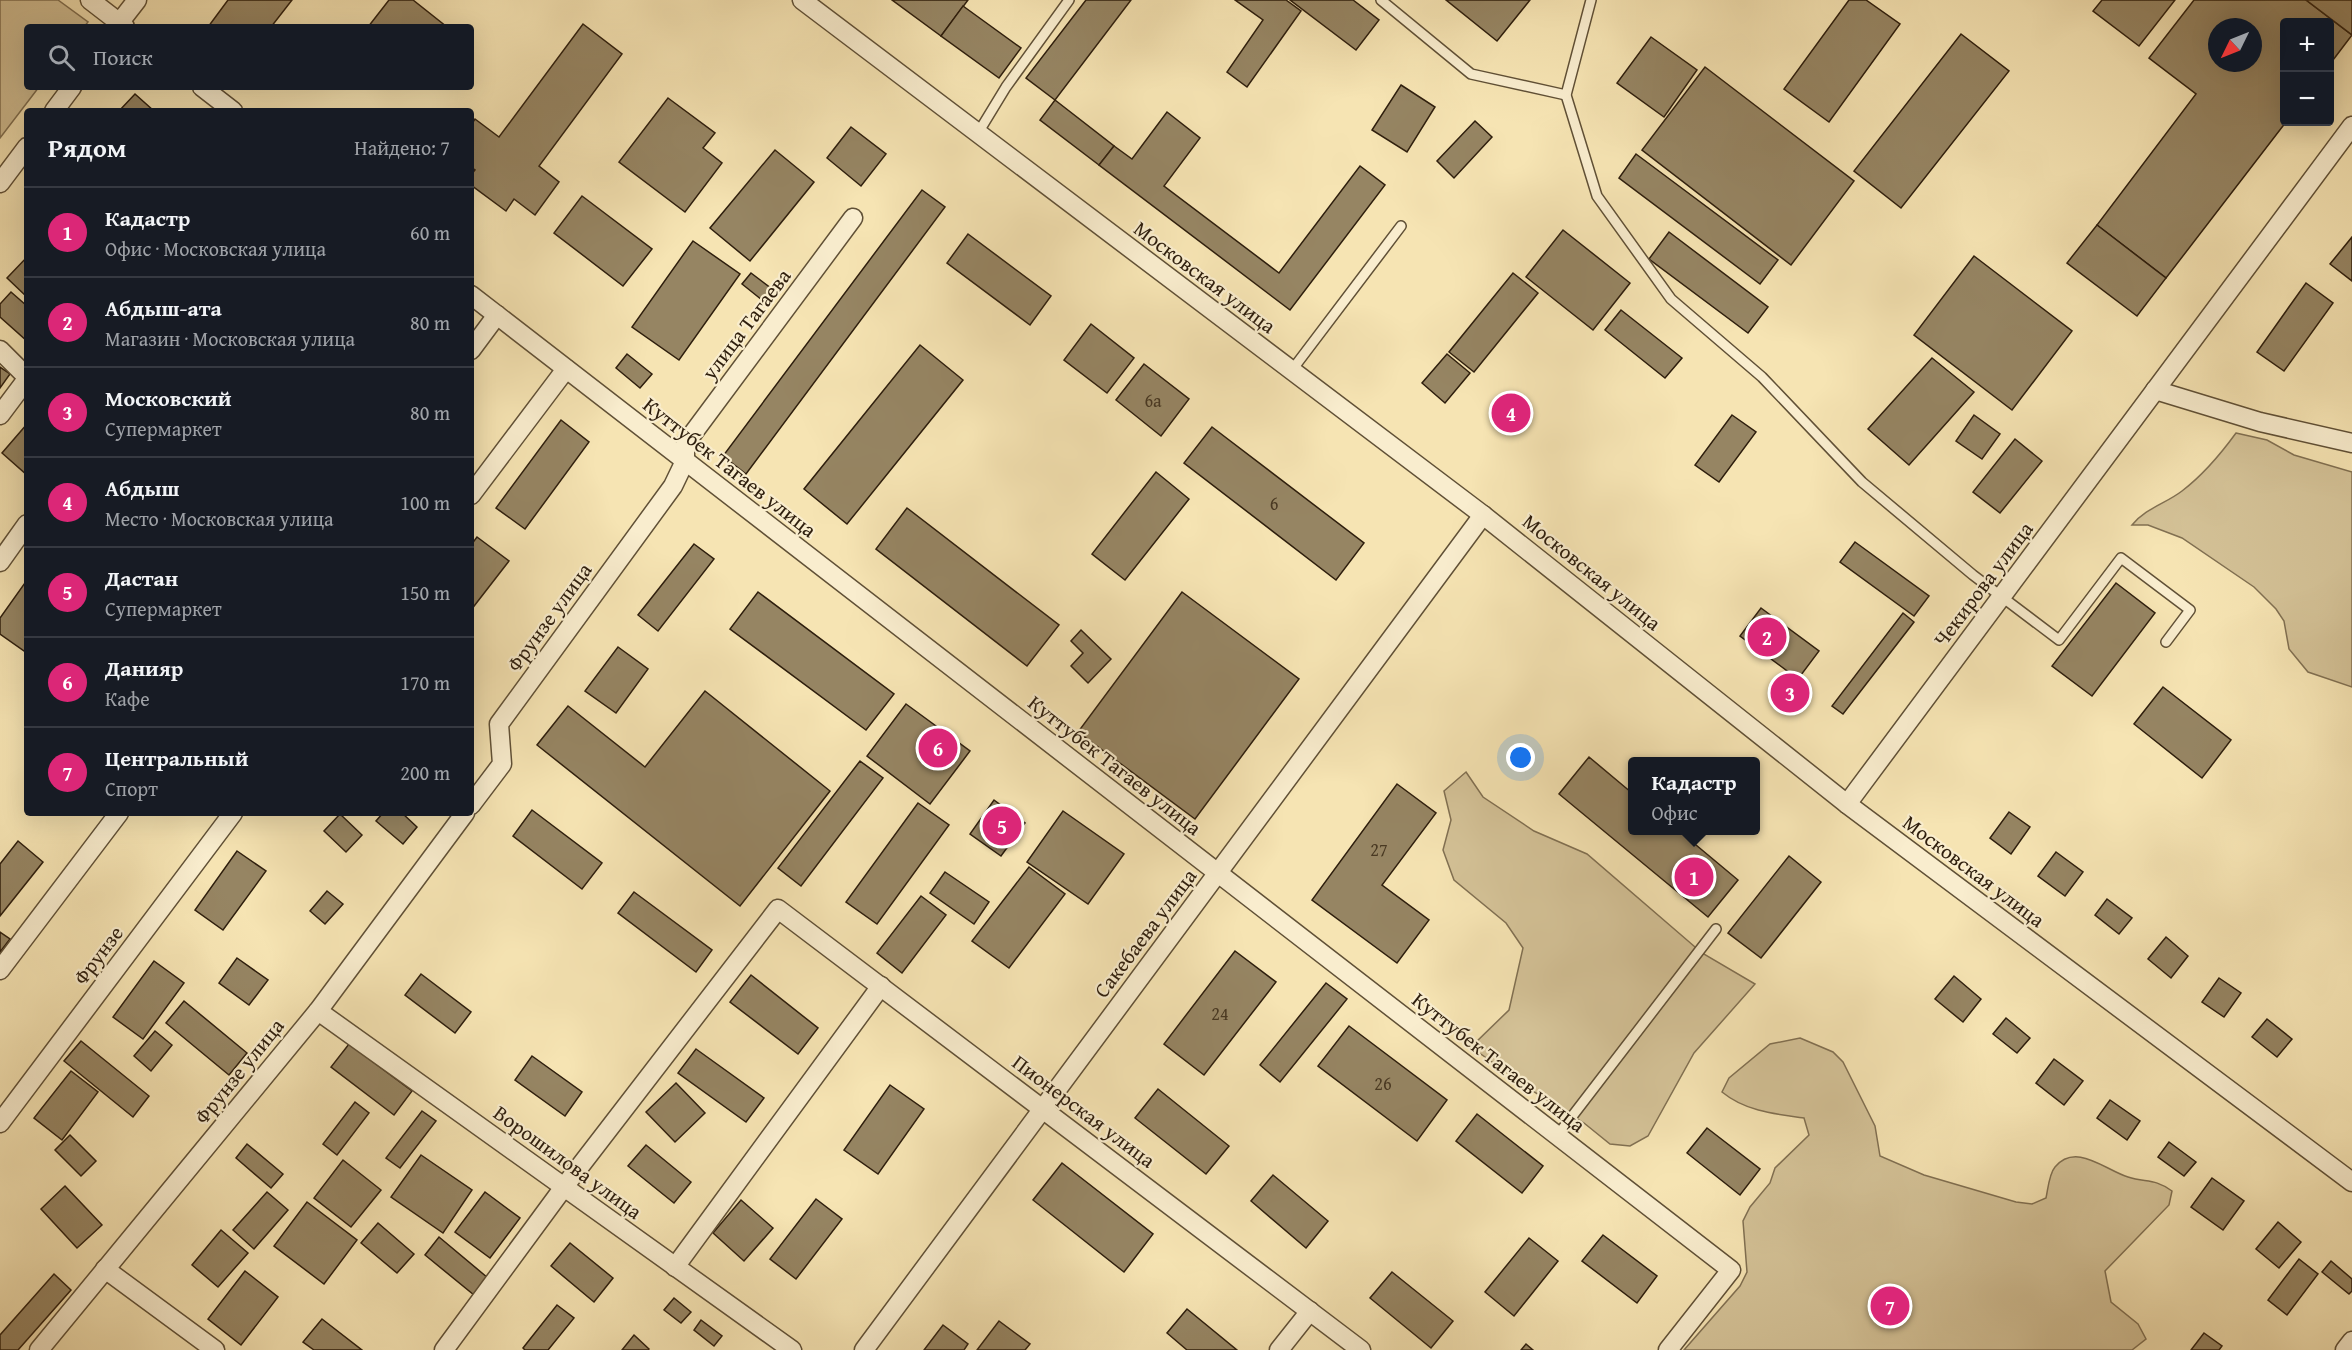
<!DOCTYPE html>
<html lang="ru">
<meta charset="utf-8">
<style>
body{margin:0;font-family:"Gentium Book Plus",serif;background:#20242c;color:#f1f3f6}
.controls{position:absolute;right:18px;top:18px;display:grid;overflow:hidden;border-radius:6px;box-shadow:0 6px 24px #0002}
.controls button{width:54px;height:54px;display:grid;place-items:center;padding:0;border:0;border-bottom:2px solid #363941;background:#171b24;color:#f1f3f6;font:30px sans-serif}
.compass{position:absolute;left:2208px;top:18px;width:54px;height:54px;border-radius:50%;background:#171b24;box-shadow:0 6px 24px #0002;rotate:227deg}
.you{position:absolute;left:1521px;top:758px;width:21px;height:21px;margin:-15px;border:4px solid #fff;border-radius:50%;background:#1a73e8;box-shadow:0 0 0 9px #1a73e833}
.badge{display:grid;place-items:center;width:39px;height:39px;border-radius:50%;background:#db2777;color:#fff;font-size:20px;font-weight:700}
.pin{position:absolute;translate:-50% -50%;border:3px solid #fff;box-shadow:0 2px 6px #0006}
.popup{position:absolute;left:1628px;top:757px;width:132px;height:78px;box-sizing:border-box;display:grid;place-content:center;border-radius:6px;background:#171b24;filter:drop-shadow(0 2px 4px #0005);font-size:20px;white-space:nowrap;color:#9ea1a6}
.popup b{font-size:22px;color:#f1f3f6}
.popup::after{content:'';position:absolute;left:50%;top:100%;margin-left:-12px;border:12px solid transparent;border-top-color:#171b24}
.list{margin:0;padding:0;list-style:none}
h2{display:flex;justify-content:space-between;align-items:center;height:78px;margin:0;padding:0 24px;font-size:26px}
h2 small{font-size:20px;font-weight:400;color:#9ea1a6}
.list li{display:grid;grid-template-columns:39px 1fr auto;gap:18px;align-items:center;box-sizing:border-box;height:90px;padding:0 24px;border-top:2px solid #363941}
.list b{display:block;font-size:22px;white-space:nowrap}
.list p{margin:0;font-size:20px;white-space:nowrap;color:#9ea1a6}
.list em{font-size:20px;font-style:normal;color:#9ea1a6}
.icon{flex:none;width:33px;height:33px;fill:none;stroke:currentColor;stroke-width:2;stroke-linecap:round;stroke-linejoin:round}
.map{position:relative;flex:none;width:2352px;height:1350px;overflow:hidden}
.search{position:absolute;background:#171b24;box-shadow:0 6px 24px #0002;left:24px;top:24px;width:450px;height:66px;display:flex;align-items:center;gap:15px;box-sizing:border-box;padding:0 21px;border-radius:6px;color:#9ea1a6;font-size:22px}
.panel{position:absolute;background:#171b24;box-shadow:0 6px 24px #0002;left:24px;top:108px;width:450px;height:708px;border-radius:6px}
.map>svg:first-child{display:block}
.green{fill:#d4c297;stroke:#817052;stroke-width:1.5}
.building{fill:#968563;stroke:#2e1e0d;stroke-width:1.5;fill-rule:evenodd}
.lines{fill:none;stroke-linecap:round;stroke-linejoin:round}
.lane-casing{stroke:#605036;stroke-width:12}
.street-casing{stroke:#605036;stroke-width:21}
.lane{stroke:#f9edce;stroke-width:9}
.street{stroke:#f9edce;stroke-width:18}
.labels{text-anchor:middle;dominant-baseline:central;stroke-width:4.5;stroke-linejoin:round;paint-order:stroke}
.number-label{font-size:18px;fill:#483822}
.street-label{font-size:21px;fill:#2e1e0d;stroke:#f9edce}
</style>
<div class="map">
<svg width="2352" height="1350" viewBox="0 0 2352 1350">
<rect width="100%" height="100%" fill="#f6e4b3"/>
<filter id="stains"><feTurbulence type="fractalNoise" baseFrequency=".00333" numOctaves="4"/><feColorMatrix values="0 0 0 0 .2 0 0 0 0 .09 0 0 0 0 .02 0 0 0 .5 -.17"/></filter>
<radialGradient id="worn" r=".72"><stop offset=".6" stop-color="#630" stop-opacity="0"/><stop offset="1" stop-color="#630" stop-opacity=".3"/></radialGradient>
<g class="green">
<path d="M0 0H58L88 22 84 27H27V87H39L0 138Z"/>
<path d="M2236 433 2267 440 2294 455 2352 472V687L2308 672 2289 649 2284 621 2276 609 2254 587 2182 538 2148 525H2132C2146 508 2165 504 2182 491 2203 475 2220 455 2236 433Z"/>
<path d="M1466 772 1483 797 1534 831 1587 854 1702 953 1755 984 1694 1053 1648 1136 1630 1146 1610 1144 1584 1123 1531 1090 1471 1047 1509 1010 1523 948 1506 923 1454 880 1443 850 1451 820 1444 791Z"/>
<path d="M1800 1038 1833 1052 1843 1062 1875 1126 1880 1156 1924 1175 2016 1202 2032 1204 2046 1198C2048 1189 2049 1174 2055 1167 2076 1142 2105 1170 2128 1177 2146 1183 2154 1178 2172 1191L2169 1205 2105 1271 2111 1302 2138 1324 2146 1339 2132 1350H1684L1740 1286 1747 1272 1743 1221 1750 1207 1770 1183 1775 1168 1809 1135 1804 1118C1774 1114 1745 1111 1722 1092L1729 1078 1770 1044Z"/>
</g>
<g class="building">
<path d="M228 0H292L271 27H208Z"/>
<path d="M389 0H413L447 27H368Z"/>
<path d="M892 0H968L941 36Z"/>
<path d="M1086 0H1131L1055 100 1026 78Z"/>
<path d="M1235 0H1286L1301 11 1247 87 1227 72 1263 20Z"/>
<path d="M1290 0H1353L1379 20 1356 50Z"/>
<path d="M1446 0H1530L1497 41Z"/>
<path d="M1849 0H1866L1900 24 1829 122 1784 89Z"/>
<path d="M2102 0H2175L2139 46 2093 11Z"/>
<path d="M2194 0H2306L2352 35 2330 64V22H2284L2286 122 2166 278 2097 225 2196 94 2149 58ZM2217 27H2253V63H2217Z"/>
<path d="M2306 0H2352V35Z"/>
<path d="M963 6 1021 48 999 78 941 36Z"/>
<path d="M583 24 622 54 539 166 559 182 535 215 514 199 506 211 471 185V175L475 170 471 167V125L475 119 499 137Z"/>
<path d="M1961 34 2009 71 1901 208 1854 171Z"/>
<path d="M1651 37 1697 70 1664 117 1617 83Z"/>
<path d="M1705 67 1854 181 1791 265 1642 150Z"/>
<path d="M1401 85 1435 107 1407 152 1372 130Z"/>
<path d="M135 94 154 111H119Z"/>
<path d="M668 98 715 133 703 148 722 163 685 212 619 162Z"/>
<path d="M1055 100 1114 146 1099 165 1040 120Z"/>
<path d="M1167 112 1200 138 1164 186 1279 273 1360 166 1385 185 1290 310 1099 165 1114 146 1132 159Z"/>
<path d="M1475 121 1492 137 1454 178 1437 161Z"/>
<path d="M851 127 886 154 861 186 827 158Z"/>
<path d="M775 150 814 182 750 261 710 228Z"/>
<path d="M1636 154 1778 260 1760 284 1619 178Z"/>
<path d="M922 190 945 207 746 474 723 456Z"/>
<path d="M582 196 652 249 623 286 554 233Z"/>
<path d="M2097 225 2166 278 2137 316 2067 263Z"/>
<path d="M1563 230 1630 283 1593 330 1526 277Z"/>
<path d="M1669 232 1768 307 1748 333 1649 259Z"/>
<path d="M968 234 1051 296 1030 325 947 263Z"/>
<path d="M2352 237V281L2330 264Z"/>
<path d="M693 241 740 274 679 360 632 327Z"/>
<path d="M1974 256 2072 331 2012 410 1914 335Z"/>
<path d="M27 257V297L7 278Z"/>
<path d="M751 273 776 292 767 304 742 284Z"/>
<path d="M1513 273 1538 293 1474 372 1449 352Z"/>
<path d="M2306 283 2333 303 2284 371 2257 352Z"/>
<path d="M11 292 27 306V341L0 317V304Z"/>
<path d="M1621 310 1682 358 1665 378 1605 330Z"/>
<path d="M1091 324 1134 358 1107 393 1064 360Z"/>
<path d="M920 345 963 380 847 524 804 489Z"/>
<path d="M627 354 652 374 640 388 616 368Z"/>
<path d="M1447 354 1470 373 1445 403 1422 383Z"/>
<path d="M1932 358 1974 392 1909 465 1868 429Z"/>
<path d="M1144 364 1189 399 1161 436 1116 400Z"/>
<path d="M0 367 10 374 0 388Z"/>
<path d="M1732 415 1756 432 1719 482 1695 465Z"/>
<path d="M1974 415 2000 434 1982 459 1956 441Z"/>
<path d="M561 420 589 442 525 529 496 508Z"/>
<path d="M27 424V475L2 453Z"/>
<path d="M1212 427 1364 543 1336 580 1184 463Z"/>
<path d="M2015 439 2042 461 2000 513 1973 492Z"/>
<path d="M1156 472 1189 499 1125 580 1092 554Z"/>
<path d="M907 508 1059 625 1027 666 876 549Z"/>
<path d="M477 537 509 561 471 610V545Z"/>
<path d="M1855 542 1929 596 1914 616 1840 562Z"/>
<path d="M694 544 714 559 658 631 638 615Z"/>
<path d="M27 580V653L0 634V618Z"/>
<path d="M2116 583 2155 613 2092 696 2052 666Z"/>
<path d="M758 592 894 694 866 730 730 629Z"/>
<path d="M1182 592 1299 679 1195 819 1078 732Z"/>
<path d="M1761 608 1819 651 1798 679 1740 636Z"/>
<path d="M1903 613 1914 622 1843 714 1832 706Z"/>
<path d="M1081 630 1111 659 1088 683 1071 666 1083 653 1071 641Z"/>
<path d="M618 647 648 669 616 713 585 691Z"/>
<path d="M2163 687 2231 740 2202 778 2134 724Z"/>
<path d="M705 691 830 791 740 906 537 745 568 706 645 767Z"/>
<path d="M906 704 970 751 930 804 867 756Z"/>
<path d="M1589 757 1632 793V830H1678L1738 880 1708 917 1559 794Z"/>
<path d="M860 761 883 778 801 886 778 868Z"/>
<path d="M1397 784 1436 813 1382 885 1429 920 1397 963 1312 900Z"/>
<path d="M994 800 1025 823 1001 856 970 834Z"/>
<path d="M918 803 949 825 877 924 846 902Z"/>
<path d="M532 810 602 863 582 889 513 836Z"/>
<path d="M1063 811 1124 854 1088 904 1027 862Z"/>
<path d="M2009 812 2030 827 2011 854 1990 838Z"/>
<path d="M383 813H402L417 827 403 844 376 821Z"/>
<path d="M340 814 362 835 346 852 324 831Z"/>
<path d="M18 841 43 862 0 916V864Z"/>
<path d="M237 851 266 871 223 930 195 910Z"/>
<path d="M2056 852 2083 872 2065 896 2038 876Z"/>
<path d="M1789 856 1821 882 1761 958 1728 933Z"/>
<path d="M1029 867 1065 894 1009 968 972 941Z"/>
<path d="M945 872 989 902 974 924 930 893Z"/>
<path d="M327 891 343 904 325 924 310 911Z"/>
<path d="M634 892 712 950 696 972 618 913Z"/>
<path d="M921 896 946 915 902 973 877 953Z"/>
<path d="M2107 899 2132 918 2119 934 2095 915Z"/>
<path d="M0 932 10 939 0 952Z"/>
<path d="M2166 937 2188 956 2171 978 2148 959Z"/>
<path d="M1235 951 1276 982 1204 1075 1164 1044Z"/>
<path d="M237 958 268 980 249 1005 219 983Z"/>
<path d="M154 961 184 983 143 1039 113 1017Z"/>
<path d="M421 974 471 1012 455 1033 405 995Z"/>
<path d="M751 975 818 1028 798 1054 730 1002Z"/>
<path d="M1954 976 1981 999 1963 1022 1935 999Z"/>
<path d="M2219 978 2241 993 2224 1017 2202 1002Z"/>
<path d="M1326 983 1347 999 1280 1082 1260 1065Z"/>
<path d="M184 1001 247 1053 229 1075 166 1023Z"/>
<path d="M2006 1018 2030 1038 2017 1053 1993 1034Z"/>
<path d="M2267 1019 2292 1039 2277 1057 2252 1037Z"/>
<path d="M1349 1026 1447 1100 1417 1141 1318 1066Z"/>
<path d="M155 1031 172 1045 151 1071 134 1056Z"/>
<path d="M81 1041 149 1096 133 1117 64 1061Z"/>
<path d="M349 1044 412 1091 394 1115 331 1067Z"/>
<path d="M696 1049 764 1098 746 1122 678 1073Z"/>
<path d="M532 1056 582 1092 565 1116 515 1080Z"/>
<path d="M2054 1059 2083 1081 2064 1105 2036 1083Z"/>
<path d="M71 1071 98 1092 62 1140 34 1118Z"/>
<path d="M676 1083 705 1113 675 1142 646 1112Z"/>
<path d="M890 1085 924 1109 878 1174 844 1150Z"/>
<path d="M1158 1089 1229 1146 1206 1174 1135 1118Z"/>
<path d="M2110 1100 2140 1121 2127 1140 2097 1118Z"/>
<path d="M355 1102 369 1113 337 1155 323 1144Z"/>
<path d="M422 1111 436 1121 400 1168 386 1158Z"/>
<path d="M1477 1114 1543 1166 1522 1193 1456 1141Z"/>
<path d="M1707 1128 1760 1169 1740 1195 1687 1153Z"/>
<path d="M70 1135 96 1161 81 1176 55 1150Z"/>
<path d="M2169 1142 2196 1162 2184 1176 2158 1157Z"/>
<path d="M247 1144 283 1174 271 1188 236 1158Z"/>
<path d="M646 1145 691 1182 674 1203 628 1166Z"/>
<path d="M421 1155 472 1190 443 1233 391 1197Z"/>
<path d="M343 1160 381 1190 351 1227 314 1198Z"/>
<path d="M1062 1163 1153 1234 1124 1272 1033 1200Z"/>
<path d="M1273 1175 1328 1221 1306 1248 1251 1201Z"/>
<path d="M2212 1178 2244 1201 2223 1230 2191 1207Z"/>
<path d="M65 1186 102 1225 77 1248 41 1209Z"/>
<path d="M267 1192 288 1210 254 1249 233 1230Z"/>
<path d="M485 1192 520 1218 490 1258 455 1232Z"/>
<path d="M816 1199 842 1219 796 1279 770 1259Z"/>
<path d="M741 1200 773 1228 744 1261 713 1233Z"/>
<path d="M307 1202 357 1240 324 1284 274 1246Z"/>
<path d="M2278 1222 2301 1242 2279 1268 2256 1249Z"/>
<path d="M378 1223 414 1254 397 1273 361 1243Z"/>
<path d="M221 1230 248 1253 218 1287 192 1265Z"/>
<path d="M1603 1235 1657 1276 1637 1303 1582 1261Z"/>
<path d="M439 1237 488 1278 474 1295 425 1255Z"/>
<path d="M1529 1238 1558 1261 1514 1316 1485 1292Z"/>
<path d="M570 1243 613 1278 594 1302 551 1266Z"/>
<path d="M2299 1259 2318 1274 2287 1315 2268 1300Z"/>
<path d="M2331 1261 2352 1279V1291L2349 1294 2322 1272Z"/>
<path d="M245 1271 278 1297 241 1345 208 1319Z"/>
<path d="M1392 1272 1453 1321 1431 1348 1370 1298Z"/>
<path d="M54 1274 71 1290 18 1350H0V1335Z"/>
<path d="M674 1298 691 1312 681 1323 664 1310Z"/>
<path d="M557 1305 574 1318 548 1350H525L523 1348Z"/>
<path d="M1187 1309 1237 1350H1187L1167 1333Z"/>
<path d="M322 1319 362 1350H314L303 1342Z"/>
<path d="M701 1320 722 1336 714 1346 694 1330Z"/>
<path d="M999 1321 1030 1344 1025 1350H977Z"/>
<path d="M943 1325 968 1344 964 1350H924Z"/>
<path d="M2204 1333 2222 1346 2219 1350H2191Z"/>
<path d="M634 1335 649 1349 648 1350H622Z"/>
<path d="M1526 1344 1533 1350H1521Z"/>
</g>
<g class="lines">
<defs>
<g id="lane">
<path d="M1381 0 1471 74 1566 95"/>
<path d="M1591 0 1566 95 1597 196 1671 299 1762 377 1862 482 1973 575 2059 640 2121 558 2190 610 2166 642"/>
<path d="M978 133 1006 87 1069 0"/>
<path d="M1292 370 1401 226"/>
<path d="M1557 1136 1716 929"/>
</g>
<g id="street">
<path d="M90 0 125 27"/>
<path d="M802 0 1483 515 1847 804 2352 1182"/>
<path d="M116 27 137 0"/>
<path d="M202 87 233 111"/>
<path d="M54 111 72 87"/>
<path d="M0 183 27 147"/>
<path d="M471 295 1731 1270 1668 1350"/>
<path d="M0 350 27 377"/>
<path d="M471 350 497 315"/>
<path d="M2155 390 2260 422 2352 443"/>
<path d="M0 415 27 379"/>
<path d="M471 495 566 369"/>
<path d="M0 562 27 524"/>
<path d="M1847 804 2352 126"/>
<path d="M471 805 502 764 499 724 673 486 685 461V444L853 218"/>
<path d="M0 970 119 813"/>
<path d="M318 1011 792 1350"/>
<path d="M0 1123 233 813"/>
<path d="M675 1267 881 986"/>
<path d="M105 1269 215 1350"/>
<path d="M39 1350 318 1011 465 813"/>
<path d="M444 1350 564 1187 778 909 1361 1350"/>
<path d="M864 1350 1483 515"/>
<path d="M1279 1350 1310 1311"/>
<path d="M2345 1350 2352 1341"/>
</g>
</defs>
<use href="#lane" class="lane-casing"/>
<use href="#street" class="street-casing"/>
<use href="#lane" class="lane"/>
<use href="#street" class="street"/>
</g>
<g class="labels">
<g class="number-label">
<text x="1153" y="400">6а</text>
<text x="1274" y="503">6</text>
<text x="1379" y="849">27</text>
<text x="1220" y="1013">24</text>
<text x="1383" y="1083">26</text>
</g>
<g class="street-label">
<text transform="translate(1205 277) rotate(37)">Московская улица</text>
<text transform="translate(746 324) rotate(-53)">улица Тагаева</text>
<text transform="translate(730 467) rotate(38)">Куттубек Тагаев улица</text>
<text transform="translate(1592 572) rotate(39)">Московская улица</text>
<text transform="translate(1983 584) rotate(-53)">Чекирова улица</text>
<text transform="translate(549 617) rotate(-54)">Фрунзе улица</text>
<text transform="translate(1115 765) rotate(38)">Куттубек Тагаев улица</text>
<text transform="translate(1974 871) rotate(37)">Московская улица</text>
<text transform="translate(1145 933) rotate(-53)">Сакебаева улица</text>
<text transform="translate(98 955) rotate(-53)">Фрунзе</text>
<text transform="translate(1499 1062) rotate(38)">Куттубек Тагаев улица</text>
<text transform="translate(239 1071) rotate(-51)">Фрунзе улица</text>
<text transform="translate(1084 1111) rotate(37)">Пионерская улица</text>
<text transform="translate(568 1162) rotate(36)">Ворошилова улица</text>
</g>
</g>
<rect width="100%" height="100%" filter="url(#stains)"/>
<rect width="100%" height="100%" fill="url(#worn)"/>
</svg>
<div class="controls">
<button>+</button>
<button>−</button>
</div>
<svg class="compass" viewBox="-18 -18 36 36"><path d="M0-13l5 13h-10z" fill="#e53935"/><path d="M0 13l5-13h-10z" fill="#9ea1a6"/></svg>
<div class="you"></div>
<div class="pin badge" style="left:1694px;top:877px">1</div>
<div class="popup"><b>Кадастр</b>Офис</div>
<div class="pin badge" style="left:1767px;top:637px">2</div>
<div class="pin badge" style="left:1790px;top:693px">3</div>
<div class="pin badge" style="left:1511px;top:413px">4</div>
<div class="pin badge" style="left:1002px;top:826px">5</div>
<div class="pin badge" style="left:938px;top:748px">6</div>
<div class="pin badge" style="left:1890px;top:1306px">7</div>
<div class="search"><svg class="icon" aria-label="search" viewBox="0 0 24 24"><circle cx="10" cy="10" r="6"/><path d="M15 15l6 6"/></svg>Поиск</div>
<section class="panel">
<h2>Рядом<small>Найдено: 7</small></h2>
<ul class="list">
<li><span class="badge">1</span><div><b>Кадастр</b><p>Офис · Московская улица</p></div><em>60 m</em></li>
<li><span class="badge">2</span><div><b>Абдыш-ата</b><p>Магазин · Московская улица</p></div><em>80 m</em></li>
<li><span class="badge">3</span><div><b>Московский</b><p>Супермаркет</p></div><em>80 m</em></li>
<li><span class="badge">4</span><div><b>Абдыш</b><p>Место · Московская улица</p></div><em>100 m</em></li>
<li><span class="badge">5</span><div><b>Дастан</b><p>Супермаркет</p></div><em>150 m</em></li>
<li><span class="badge">6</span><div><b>Данияр</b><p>Кафе</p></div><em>170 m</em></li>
<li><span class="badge">7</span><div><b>Центральный</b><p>Спорт</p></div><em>200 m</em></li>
</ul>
</section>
</div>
